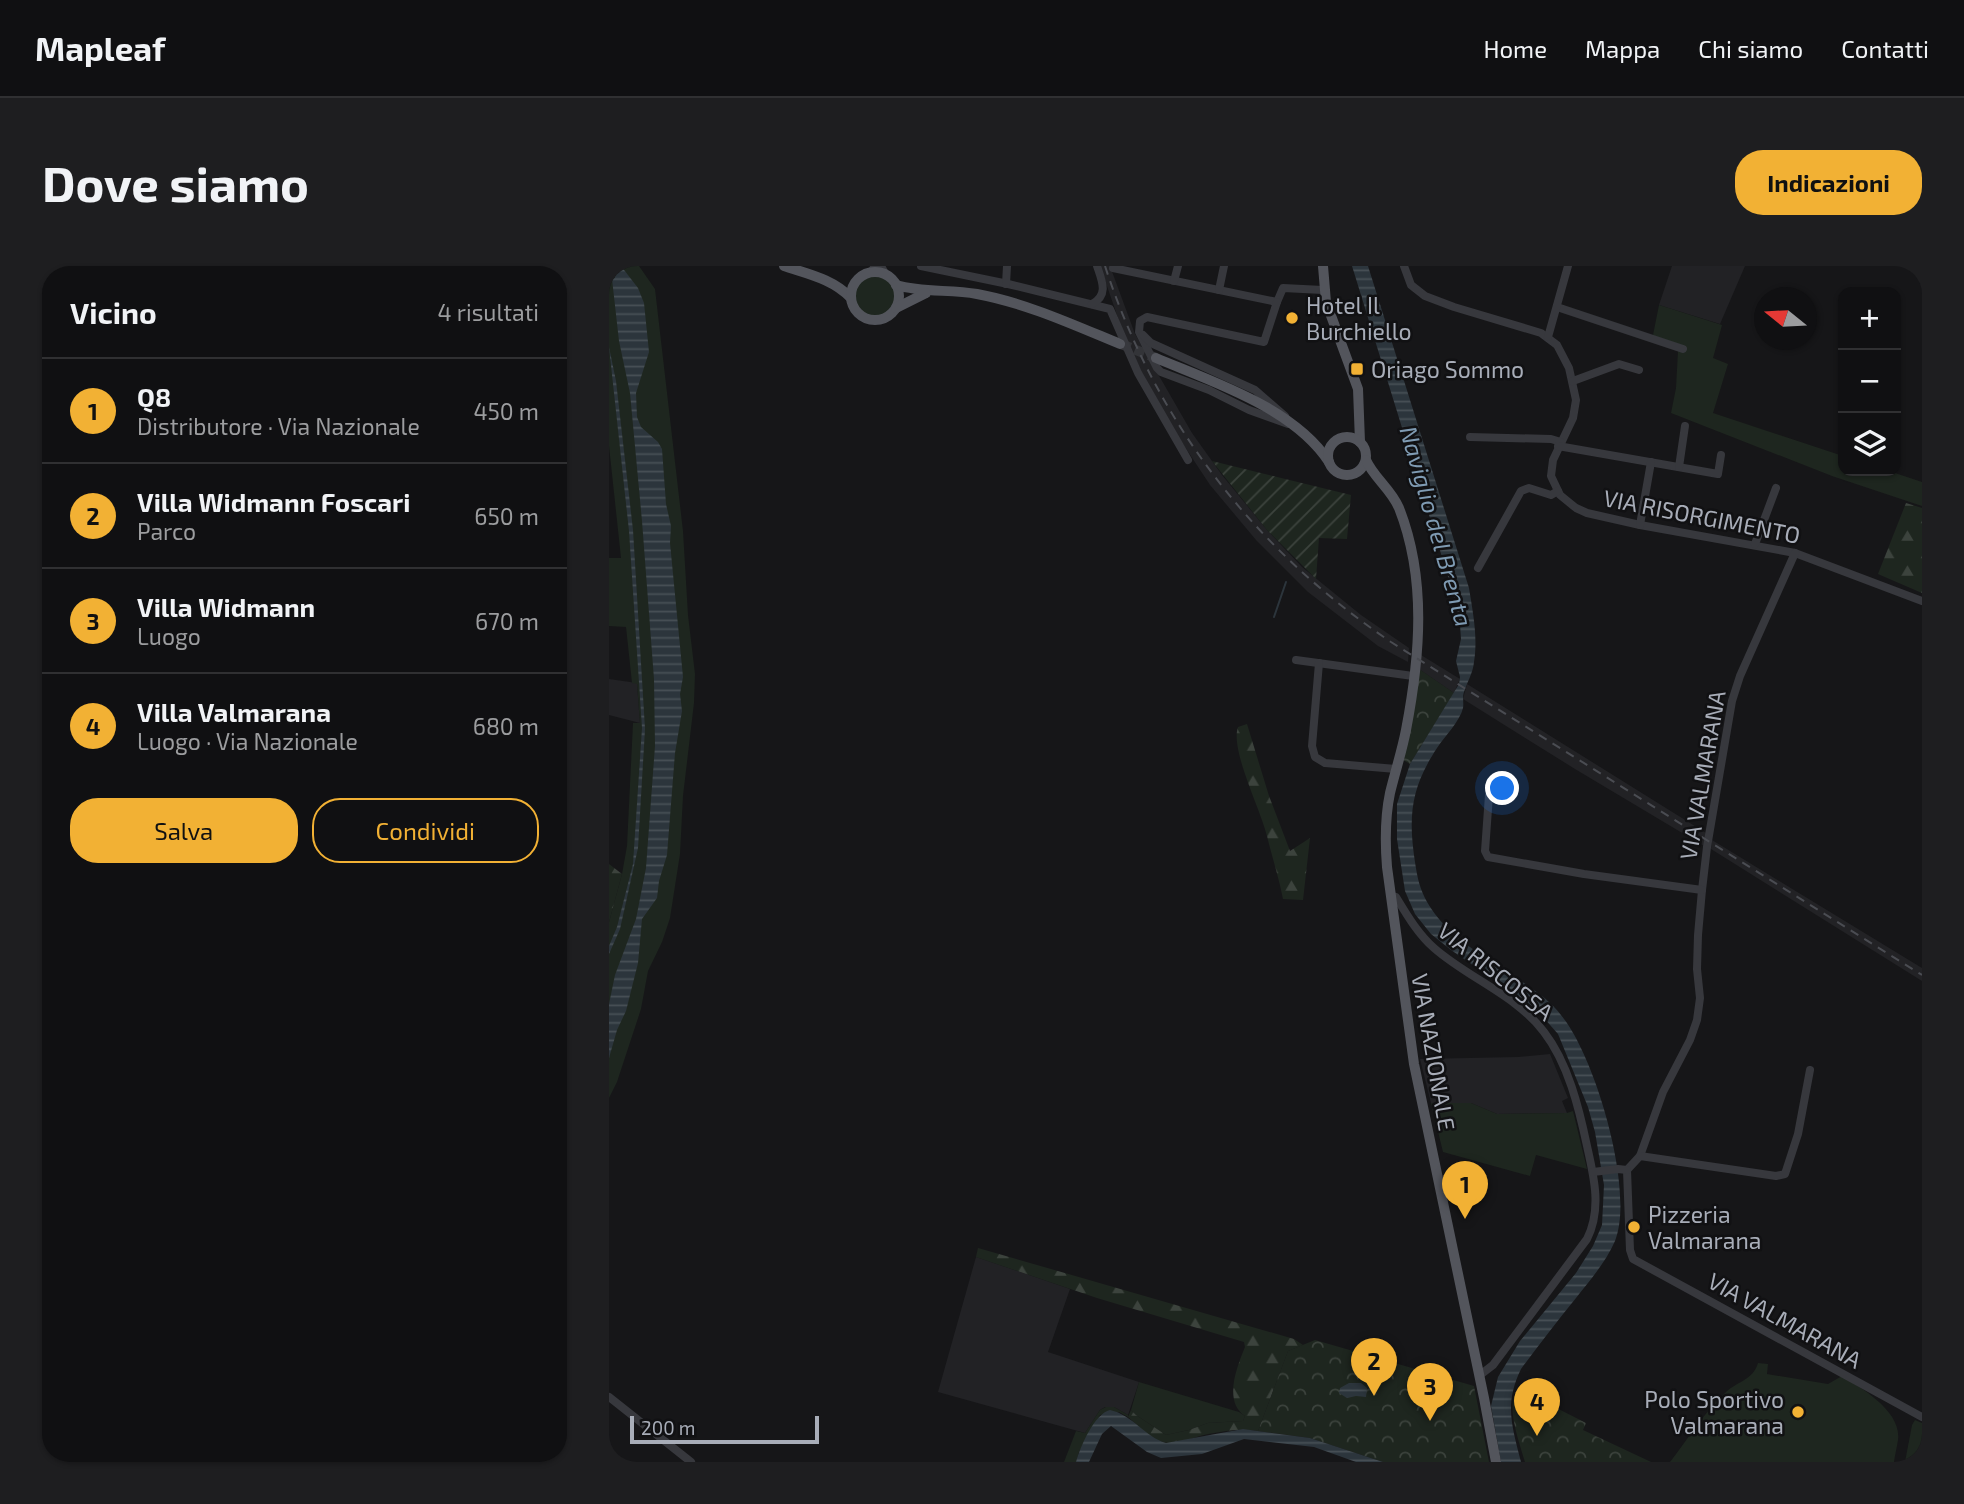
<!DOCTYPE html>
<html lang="it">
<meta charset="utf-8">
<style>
body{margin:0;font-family:"Exo 2",sans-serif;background:#1e1e20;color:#f1f3f6}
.controls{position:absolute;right:21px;top:21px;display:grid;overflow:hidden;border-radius:14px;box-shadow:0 2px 5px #0004}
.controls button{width:63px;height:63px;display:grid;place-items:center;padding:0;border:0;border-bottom:2px solid #303032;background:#101012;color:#f1f3f6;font:35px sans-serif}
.compass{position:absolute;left:1145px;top:21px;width:63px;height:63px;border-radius:50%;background:#101012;box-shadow:0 2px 5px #0004;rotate:288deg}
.scale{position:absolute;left:21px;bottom:18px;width:189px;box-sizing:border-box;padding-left:7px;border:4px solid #a8adb8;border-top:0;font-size:19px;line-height:24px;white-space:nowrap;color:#a8adb8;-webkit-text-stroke:5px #111113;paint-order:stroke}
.you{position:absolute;left:894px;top:523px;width:24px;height:24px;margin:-18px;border:5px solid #fff;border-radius:50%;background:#1a73e8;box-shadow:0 0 0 10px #1a73e833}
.badge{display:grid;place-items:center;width:46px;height:46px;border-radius:50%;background:#f2b134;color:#111;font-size:23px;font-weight:700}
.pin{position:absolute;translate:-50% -58px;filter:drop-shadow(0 2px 4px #0008)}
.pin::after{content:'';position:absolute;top:37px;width:24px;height:21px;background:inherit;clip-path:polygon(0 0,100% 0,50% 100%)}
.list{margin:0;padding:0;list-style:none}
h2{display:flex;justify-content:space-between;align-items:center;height:91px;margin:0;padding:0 28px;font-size:30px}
h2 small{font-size:23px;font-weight:400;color:#9c9d9f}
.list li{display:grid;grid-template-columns:46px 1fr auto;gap:21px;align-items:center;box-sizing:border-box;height:105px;padding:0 28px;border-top:2px solid #303032}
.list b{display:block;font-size:26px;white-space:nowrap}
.list p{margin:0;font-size:23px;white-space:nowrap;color:#9c9d9f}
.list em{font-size:23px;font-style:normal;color:#9c9d9f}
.actions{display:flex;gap:14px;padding:21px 28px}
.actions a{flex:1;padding:16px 0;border:2px solid #f2b134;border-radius:28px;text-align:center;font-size:24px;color:#f2b134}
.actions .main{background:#f2b134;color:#111}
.icon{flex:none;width:38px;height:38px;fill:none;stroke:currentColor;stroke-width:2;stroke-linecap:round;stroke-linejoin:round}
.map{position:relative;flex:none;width:1313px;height:1196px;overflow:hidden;border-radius:28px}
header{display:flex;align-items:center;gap:42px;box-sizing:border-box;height:98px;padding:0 35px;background:#101012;border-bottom:2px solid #303032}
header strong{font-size:33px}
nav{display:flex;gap:38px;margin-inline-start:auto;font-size:24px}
.intro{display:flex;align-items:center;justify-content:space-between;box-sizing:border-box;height:168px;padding:0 42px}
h1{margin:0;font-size:49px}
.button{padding:18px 32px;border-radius:28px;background:#f2b134;color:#111;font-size:24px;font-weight:700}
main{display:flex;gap:42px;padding:0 42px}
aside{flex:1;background:#101012;border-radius:28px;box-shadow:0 2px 5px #0004}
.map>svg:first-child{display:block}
.built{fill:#222225}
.grass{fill:#1e261f}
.forest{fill:url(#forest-firs)}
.park{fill:url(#park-crowns)}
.garden{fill:url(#garden-furrows)}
.water{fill:url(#water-rules)}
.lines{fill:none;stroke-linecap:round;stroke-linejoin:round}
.stream{stroke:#2c353c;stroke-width:2}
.major-tunnel{stroke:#333438;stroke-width:10;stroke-dasharray:10 5;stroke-linecap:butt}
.minor{stroke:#37383d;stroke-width:8}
.major{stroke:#53555c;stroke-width:10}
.rail{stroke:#4a4c52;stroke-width:2;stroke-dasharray:9 7;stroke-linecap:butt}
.poi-dot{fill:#f2b134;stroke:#111113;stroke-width:2.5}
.labels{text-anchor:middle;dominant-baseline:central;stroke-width:5;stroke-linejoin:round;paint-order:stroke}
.poi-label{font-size:23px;fill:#a8adb8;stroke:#111113;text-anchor:start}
.street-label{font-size:23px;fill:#a8adb8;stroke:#111113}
.water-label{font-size:24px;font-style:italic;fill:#7f9bb3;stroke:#111113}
</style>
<header>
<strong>Mapleaf</strong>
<nav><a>Home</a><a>Mappa</a><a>Chi siamo</a><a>Contatti</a></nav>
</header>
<div class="intro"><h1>Dove siamo</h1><a class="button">Indicazioni</a></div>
<main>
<aside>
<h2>Vicino<small>4 risultati</small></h2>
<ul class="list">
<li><span class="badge">1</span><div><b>Q8</b><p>Distributore · Via Nazionale</p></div><em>450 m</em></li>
<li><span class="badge">2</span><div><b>Villa Widmann Foscari</b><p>Parco</p></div><em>650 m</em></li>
<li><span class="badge">3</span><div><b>Villa Widmann</b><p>Luogo</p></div><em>670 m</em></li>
<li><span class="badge">4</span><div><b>Villa Valmarana</b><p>Luogo · Via Nazionale</p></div><em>680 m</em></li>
</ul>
<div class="actions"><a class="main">Salva</a><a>Condividi</a></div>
</aside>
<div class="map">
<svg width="1313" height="1196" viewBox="0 0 1313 1196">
<defs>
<pattern id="forest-firs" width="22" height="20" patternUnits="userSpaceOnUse" patternTransform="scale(1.75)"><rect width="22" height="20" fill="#1e261f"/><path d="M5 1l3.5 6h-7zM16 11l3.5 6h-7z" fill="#3c433d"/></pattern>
<pattern id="park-crowns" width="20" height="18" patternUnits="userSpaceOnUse" patternTransform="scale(1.75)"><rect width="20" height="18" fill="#1e261f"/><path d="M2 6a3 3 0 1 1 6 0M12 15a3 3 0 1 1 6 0" fill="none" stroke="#3c433d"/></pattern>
<pattern id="garden-furrows" width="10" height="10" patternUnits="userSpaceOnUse" patternTransform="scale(1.75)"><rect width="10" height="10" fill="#1e261f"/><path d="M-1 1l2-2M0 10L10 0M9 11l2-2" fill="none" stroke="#3c433d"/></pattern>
<pattern id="water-rules" width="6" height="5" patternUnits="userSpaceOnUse" patternTransform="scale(1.75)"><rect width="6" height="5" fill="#2c353c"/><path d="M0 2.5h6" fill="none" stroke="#485056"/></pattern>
</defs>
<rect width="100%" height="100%" fill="#161618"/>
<g class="built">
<path d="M491 0H501L526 68 583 167 613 209 658 264 693 301 752 349 800 382 799 396 769 380 699 326 647 274 601 219 549 140 516 72Z"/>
<path d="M1063 0H1136L1111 58 1050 39Z"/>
<path d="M812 389 851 413 845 427 810 403Z"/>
<path d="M0 413 28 417 31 457 0 449Z"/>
<path d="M858 418 1097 567 1095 580 966 503 854 433Z"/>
<path d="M1103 574 1313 702V715L1102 583Z"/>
<path d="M941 788 959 832 953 835 958 847 888 848 862 837H822L811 793 909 791Z"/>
<path d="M367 991 461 1023 439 1086 530 1116 519 1149 505 1141H496L491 1144 476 1167 329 1126Z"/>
</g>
<g class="grass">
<path d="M0 0H30L46 23 74 265 79 349 86 408 85 437 74 530 71 588 61 652 53 676 39 705 32 743 8 816 0 832V656L13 608 18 580 24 457H31L28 418 23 417 17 361 0 360V292H12L0 180Z"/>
<circle cx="266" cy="30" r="20"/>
<path d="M1050 39 1113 59 1104 92 1119 98 1104 147 1234 190V205H1280L1313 216V240L1223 210 1062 147 1067 122 1069 85 1044 69Z"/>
<path d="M822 837H862L888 848 958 847 964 845 978 903 927 889 921 910 834 886Z"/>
<path d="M1149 1097 1159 1098 1158 1108 1219 1118 1233 1110C1252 1122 1293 1145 1289 1174 1288 1181 1286 1188 1285 1196H1061C1079 1173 1096 1145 1117 1126 1129 1115 1144 1114 1149 1097Z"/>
<path d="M530 1116 630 1146 636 1150 634 1155 599 1157 580 1164 557 1169 527 1149 522 1144Z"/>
<path d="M497 1141H505L519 1149V1151L510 1146 491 1149 470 1186 467 1196H455L467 1165 476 1167 491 1144Z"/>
<path d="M1306 1154 1313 1157V1196H1296L1303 1159Z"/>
</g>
<g class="forest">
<path d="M1297 237 1313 242V327L1269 308Z"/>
<path d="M638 458 660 530 681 585 701 572 694 634 674 633C670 612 663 591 658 570 652 544 621 484 629 461Z"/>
<path d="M0 598 13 608 0 656Z"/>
<path d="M369 982 685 1073 694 1079 679 1085 649 1165C632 1162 616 1165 599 1168 584 1171 566 1181 550 1175 539 1171 529 1159 519 1151L522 1144 527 1149 557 1169 580 1164 599 1157 634 1155 636 1150C614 1135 628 1101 636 1081L635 1076 488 1032 367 991Z"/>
</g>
<g class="park">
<path d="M810 403 845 427 801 498 794 494Z"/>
<path d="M706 1074 865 1120 880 1196H774L701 1172 649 1165 679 1085Z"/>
<path d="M912 1124 977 1157 974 1164 1042 1196H916C912 1182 899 1146 905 1132 907 1129 910 1127 912 1124Z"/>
</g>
<path class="garden" d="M603 195 742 229 738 273 710 272 707 313 658 264Z"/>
<g class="water">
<path d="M3 0H12L29 22 35 37 40 86 27 127 28 151 32 161 49 176 53 183 57 238 62 260 61 277 74 411 71 428 73 445 66 487 58 589 50 615 48 632 33 653 29 697 17 745 8 764 0 792V738L6 709 27 653 37 602 46 480 45 413 33 255 21 127 10 75 3 13 6 12Z"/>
<path d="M743 0H759L860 322C864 347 869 371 865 396 864 407 858 416 855 426 853 432 855 436 854 442 851 455 836 470 828 482 799 526 799 556 808 608 819 668 885 693 929 727 939 734 948 743 955 753 987 795 1026 925 1006 975 997 996 981 1014 967 1032 948 1055 930 1079 912 1103 895 1138 903 1160 912 1196H892L882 1140 889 1111 911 1075 967 1007 984 980 993 959 995 919 986 866 979 841 949 768 926 742 842 684 822 668 806 648 796 625 788 573V538L801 498 850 418 851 411 847 395 852 373 851 359 846 333Z"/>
<path d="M0 81 7 115 24 264 36 463 29 582 11 663 0 688V680L8 661 24 598 33 462 20 265Z"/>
<path d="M740 1117H752L758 1122 757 1131 747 1130 738 1132 730 1127 731 1122Z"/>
<path d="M501 1144C524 1149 536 1171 557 1177L634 1163 701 1172 774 1196H747L705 1181 635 1173 593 1188 552 1192 538 1186 502 1160 493 1168 480 1196H467C471 1181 486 1147 501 1144Z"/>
</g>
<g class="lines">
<path class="stream" d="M665 351 677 316"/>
<path class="major-tunnel" d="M512 78 547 92"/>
<g class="minor">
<path d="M272 0 277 9"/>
<path d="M312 0 399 18 501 43 529 107 579 194"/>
<path d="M795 0 802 19 816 30 845 41 932 67 948 79 960 102 967 134 964 152 944 194 942 210 951 229 967 242 978 247 1031 259 1186 287 1313 335"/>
<path d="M504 2 668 36 674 22 714 24"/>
<path d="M262 6 266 0"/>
<path d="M565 15 569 0"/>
<path d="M397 18 398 0"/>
<path d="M610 24 615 0"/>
<path d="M668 36 655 76 538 51 531 55 530 66 548 102 552 106 600 124 640 144 679 158"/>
<path d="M483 38C500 29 493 15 488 0"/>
<path d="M948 41 1074 83"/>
<path d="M534 69 542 77 646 124 676 150"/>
<path d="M939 71 959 0"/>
<path d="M964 115 1010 98 1030 104"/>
<path d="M861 171 942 173 952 176"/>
<path d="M949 180 1109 208 1112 189"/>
<path d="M1070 201 1076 160"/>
<path d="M1031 259 1042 196"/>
<path d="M1146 278 1167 222"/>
<path d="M1186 287 1131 410 1123 435 1098 581 1093 624 1089 669 1088 703 1091 732 1088 754 1081 774 1054 826 1031 890 1018 904 1021 984 1024 993 1313 1151"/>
<path d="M869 302 912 225 920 222 942 229 949 225"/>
<path d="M687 394 804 410"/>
<path d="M710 397 703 480 706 491 716 497 787 503"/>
<path d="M880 529 876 585 879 591 975 608 1093 624"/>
<path d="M782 630 787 631C798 649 809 668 825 682 859 712 907 729 935 766 959 797 970 842 978 880 985 911 993 943 978 973L884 1099 871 1109"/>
<path d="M1031 890 1167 910 1176 908 1189 868 1201 804"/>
<path d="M984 906 1009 903 1018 904"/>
<path d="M0 1131 82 1196"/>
</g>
<g class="major">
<path d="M175 0C199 8 224 13 242 32"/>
<path d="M714 0 717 36 749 123 751 176"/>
<circle cx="266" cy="30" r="24"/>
<path d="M287 19C314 27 341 23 368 28 417 37 465 59 511 78"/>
<path d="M287 42 317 27"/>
<path d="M547 92C604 116 685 142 720 196"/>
<circle cx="738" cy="190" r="19"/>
<path d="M757 194C765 212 782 223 790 242 818 313 811 391 797 464 793 485 786 506 781 527 776 551 776 576 778 601L805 798 875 1132 887 1196"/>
</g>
<path class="rail" d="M496 0C547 157 646 284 782 376L1313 709"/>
</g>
<g class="poi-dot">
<circle cx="683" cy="52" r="7"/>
<rect x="741" y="96" width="14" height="14" rx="3.5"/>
<circle cx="1025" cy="961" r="7"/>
<circle cx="1189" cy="1146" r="7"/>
</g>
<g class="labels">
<g class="poi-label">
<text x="697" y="39">Hotel Il<tspan x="697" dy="26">Burchiello</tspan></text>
<text x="762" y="103">Oriago Sommo</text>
<text x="1039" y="948">Pizzeria<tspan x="1039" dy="26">Valmarana</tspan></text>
<text x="1175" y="1133" text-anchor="end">Polo Sportivo<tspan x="1175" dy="26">Valmarana</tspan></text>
</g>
<g class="street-label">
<text transform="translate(1093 250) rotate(11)">VIA RISORGIMENTO</text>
<text transform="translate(1093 509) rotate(-80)">VIA VALMARANA</text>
<text transform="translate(887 705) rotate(39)">VIA RISCOSSA</text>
<text transform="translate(825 786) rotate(80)">VIA NAZIONALE</text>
<text transform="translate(1176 1054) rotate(29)">VIA VALMARANA</text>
</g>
<g class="water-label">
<text transform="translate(828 260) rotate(74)">Naviglio del Brenta</text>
</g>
</g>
</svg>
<div class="controls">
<button>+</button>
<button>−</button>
<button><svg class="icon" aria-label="layers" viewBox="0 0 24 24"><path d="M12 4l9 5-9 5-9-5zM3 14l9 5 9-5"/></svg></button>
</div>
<svg class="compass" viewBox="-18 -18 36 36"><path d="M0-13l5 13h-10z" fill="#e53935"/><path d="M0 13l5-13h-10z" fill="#9c9d9f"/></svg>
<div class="scale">200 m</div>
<div class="you"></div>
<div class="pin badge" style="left:856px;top:953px">1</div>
<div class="pin badge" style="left:765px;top:1130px">2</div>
<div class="pin badge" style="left:821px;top:1155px">3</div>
<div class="pin badge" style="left:928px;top:1170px">4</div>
</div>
</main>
